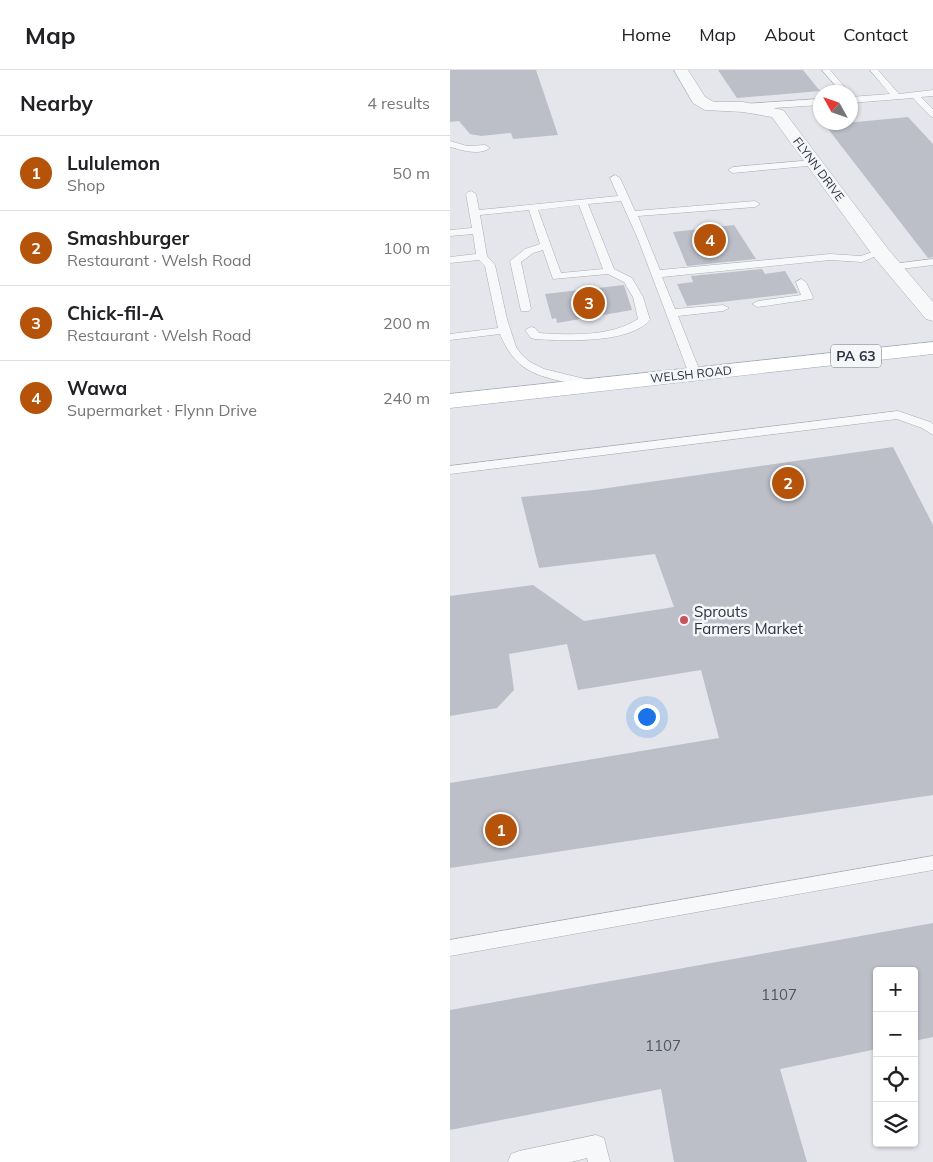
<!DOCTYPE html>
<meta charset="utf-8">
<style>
body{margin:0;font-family:Mulish,sans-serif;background:#f6f6f6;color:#202124}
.controls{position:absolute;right:15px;bottom:15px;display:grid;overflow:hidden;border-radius:5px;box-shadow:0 1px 4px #0004}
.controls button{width:45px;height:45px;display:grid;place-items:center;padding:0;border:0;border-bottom:1px solid #e0e0e0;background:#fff;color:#202124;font:25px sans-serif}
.compass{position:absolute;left:363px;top:15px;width:45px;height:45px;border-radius:50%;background:#fff;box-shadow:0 1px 4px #0004;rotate:310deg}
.you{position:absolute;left:196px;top:646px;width:18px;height:18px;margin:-12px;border:4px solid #fff;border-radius:50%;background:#1a73e8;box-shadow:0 0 0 8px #1a73e833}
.badge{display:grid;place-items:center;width:32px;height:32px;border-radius:50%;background:#b45309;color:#fff;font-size:16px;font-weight:700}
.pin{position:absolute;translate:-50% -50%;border:2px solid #fff;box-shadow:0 1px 5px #0006}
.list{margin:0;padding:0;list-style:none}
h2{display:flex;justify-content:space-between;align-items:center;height:65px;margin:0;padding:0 20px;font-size:21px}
h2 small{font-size:16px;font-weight:400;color:#757577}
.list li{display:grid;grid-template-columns:32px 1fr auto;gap:15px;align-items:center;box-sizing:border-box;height:75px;padding:0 20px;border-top:1px solid #e0e0e0}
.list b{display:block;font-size:19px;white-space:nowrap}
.list p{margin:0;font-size:16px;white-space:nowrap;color:#757577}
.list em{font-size:16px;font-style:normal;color:#757577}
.icon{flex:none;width:28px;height:28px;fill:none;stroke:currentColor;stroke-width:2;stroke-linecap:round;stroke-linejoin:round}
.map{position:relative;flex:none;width:483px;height:1092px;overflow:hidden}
header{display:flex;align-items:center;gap:30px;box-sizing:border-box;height:70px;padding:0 25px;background:#fff;border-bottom:1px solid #e0e0e0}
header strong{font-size:24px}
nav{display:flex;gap:28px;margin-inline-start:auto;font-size:18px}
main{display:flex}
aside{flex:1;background:#fff}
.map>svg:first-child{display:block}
.building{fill:#bcbfc8}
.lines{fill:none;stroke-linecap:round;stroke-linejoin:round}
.lane-casing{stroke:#a9adb5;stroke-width:1}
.street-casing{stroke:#a9adb5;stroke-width:1}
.primary-casing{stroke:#a4aab6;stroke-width:1}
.lane{fill:#f7f8fa;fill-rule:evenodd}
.street{fill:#f7f8fa;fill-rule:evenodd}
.primary{fill:#fff;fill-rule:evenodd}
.poi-dot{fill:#c75359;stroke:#f4f6f8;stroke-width:2}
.labels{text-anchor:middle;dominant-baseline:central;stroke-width:5;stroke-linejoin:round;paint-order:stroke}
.far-street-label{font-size:12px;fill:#2d3343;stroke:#f4f6f8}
.shield{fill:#f4f6f8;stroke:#696e79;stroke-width:1}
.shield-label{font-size:14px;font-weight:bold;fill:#2d3343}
.poi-label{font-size:15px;fill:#2d3343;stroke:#f4f6f8;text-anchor:start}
.near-number-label{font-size:15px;fill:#515664}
</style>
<header>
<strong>Map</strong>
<nav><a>Home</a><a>Map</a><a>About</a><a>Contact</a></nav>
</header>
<main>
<aside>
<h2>Nearby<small>4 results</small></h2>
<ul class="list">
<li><span class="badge">1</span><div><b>Lululemon</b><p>Shop</p></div><em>50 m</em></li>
<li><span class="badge">2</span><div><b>Smashburger</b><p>Restaurant · Welsh Road</p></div><em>100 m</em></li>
<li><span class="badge">3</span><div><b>Chick-fil-A</b><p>Restaurant · Welsh Road</p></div><em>200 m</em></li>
<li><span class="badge">4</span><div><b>Wawa</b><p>Supermarket · Flynn Drive</p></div><em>240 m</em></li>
</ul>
</aside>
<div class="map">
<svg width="483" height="1092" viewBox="0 0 483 1092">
<rect width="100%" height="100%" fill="#e4e6eb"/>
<g class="building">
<path d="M0 0H86L108 65 63 69 61 63 31 66 20 64 9 51 0 52Z"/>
<path d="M268 0H353L370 21 287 28Z"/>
<path d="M458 47 483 74V187L478 188 375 55Z"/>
<path d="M284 155 306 189 237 196 223 162Z"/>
<path d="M312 199 315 204 335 201 348 223 237 236 227 214 243 212 241 206Z"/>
<path d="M174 215 182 240 107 253 106 248 102 249 95 224Z"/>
<path d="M443 377 483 455V725L0 798V713L269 668 251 600 128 620 117 574 59 584 64 620 47 638 0 646V526L83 515 134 551 224 537 205 484 89 498 71 427 144 420Z"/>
<path d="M483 853V967L464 971V901H427V979L330 999 357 1092H224L211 1019 0 1060V940Z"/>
</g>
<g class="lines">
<defs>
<g id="lane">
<path d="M372 0H380L399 22H391Z"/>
<path d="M420 0H428L449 24 483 20V26L471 27 483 39V47L480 46 463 28 400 33V27L440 24Z"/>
<path d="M370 29V35L293 40 289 37 293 34Z"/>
<path d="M0 71 17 76 35 75 40 78C29 86 12 80 0 77Z"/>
<path d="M364 90 367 91V95L283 103 278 100 283 97Z"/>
<path d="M165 105 170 108 185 141 305 131 310 134 305 137 188 146 210 200 380 184 411 186 430 179 435 182 412 192 380 190 212 207 225 239 273 235 279 238 273 241 228 246 251 304 245 308 239 304 188 169 171 131 138 134 164 199 182 208 193 227 200 250C179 274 114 271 85 269L81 268 75 260 81 257 85 258 89 263C120 265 161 267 188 249L183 227 174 212 158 204 103 209 93 180 83 183 71 192 81 239 79 241H71L60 191 75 179 90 174 79 140 30 145 37 186 45 195 57 249 66 277 72 285 80 292 94 299 139 310 141 313 135 317C94 306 68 308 50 264L0 270V264L48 258 35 196 29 190 0 193V187L26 184 23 164 0 166V160L22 158 16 124 18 122 21 121 26 124 29 140 168 126 160 108ZM129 135 153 199 111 203 88 140Z"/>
<path d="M483 189V195L443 200 438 197 443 194Z"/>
<path d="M351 209 356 212 363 227 362 229 308 237 302 234 308 231 351 225 346 212Z"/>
<path d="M448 341 480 352 483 354V365L472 358 447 349 0 404V396Z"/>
<path d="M483 786V800L0 886V870Z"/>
<path d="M146 1065 154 1068 160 1092H138L137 1088 121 1092H58L61 1084 69 1081Z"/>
</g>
<path id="street" d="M224 0H238L255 27 264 32H293L333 40 438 179 483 232V251L476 249 424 187 322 47 293 42 255 40 243 33Z"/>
<path id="primary" d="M483 272V284L0 338V324Z"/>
</defs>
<use href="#lane" class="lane-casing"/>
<use href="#street" class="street-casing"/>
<use href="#primary" class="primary-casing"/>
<use href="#lane" class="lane"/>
<use href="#street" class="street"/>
<use href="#primary" class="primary"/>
</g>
<circle class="poi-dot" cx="234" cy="550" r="5"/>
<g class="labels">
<g class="far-street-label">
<text transform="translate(369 99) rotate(53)">FLYNN DRIVE</text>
<text transform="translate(241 304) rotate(-6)">WELSH ROAD</text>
</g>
<rect class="shield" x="381" y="274.5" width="50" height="23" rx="4"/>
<g class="shield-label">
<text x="406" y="286">PA 63</text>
</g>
<g class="poi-label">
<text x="244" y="541">Sprouts<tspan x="244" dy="17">Farmers Market</tspan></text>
</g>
<g class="near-number-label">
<text x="329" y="924">1107</text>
<text x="213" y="975">1107</text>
</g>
</g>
</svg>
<div class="controls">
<button>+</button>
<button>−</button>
<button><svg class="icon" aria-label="locate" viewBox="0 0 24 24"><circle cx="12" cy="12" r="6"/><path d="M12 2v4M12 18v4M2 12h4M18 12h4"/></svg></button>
<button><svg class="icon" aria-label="layers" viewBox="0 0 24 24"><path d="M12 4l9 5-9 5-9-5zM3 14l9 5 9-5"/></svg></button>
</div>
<svg class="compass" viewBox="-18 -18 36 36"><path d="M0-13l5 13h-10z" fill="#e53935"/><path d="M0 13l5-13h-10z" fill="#757577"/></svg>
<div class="you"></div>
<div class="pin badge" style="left:51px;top:760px">1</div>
<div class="pin badge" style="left:338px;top:413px">2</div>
<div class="pin badge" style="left:139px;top:233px">3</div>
<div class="pin badge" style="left:260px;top:170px">4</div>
</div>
</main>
